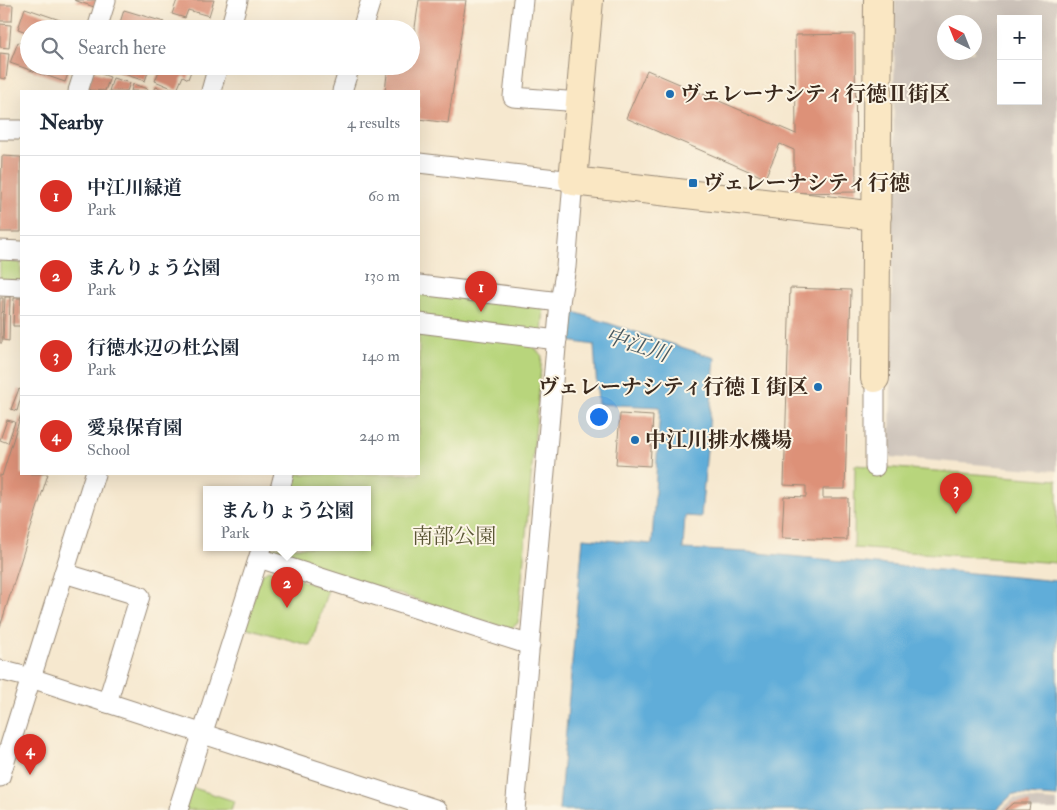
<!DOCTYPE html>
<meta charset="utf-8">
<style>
body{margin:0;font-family:"IM FELL Double Pica","Noto Serif JP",serif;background:#f2f2f3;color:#1f2937}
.controls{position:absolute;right:15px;top:15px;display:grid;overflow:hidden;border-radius:0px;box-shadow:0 5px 20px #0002}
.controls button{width:45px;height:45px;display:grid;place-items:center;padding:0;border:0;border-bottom:1px solid #e0e1e3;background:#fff;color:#1f2937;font:25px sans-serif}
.compass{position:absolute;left:937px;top:15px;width:45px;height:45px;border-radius:50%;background:#fff;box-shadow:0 5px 20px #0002;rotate:317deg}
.you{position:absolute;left:598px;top:416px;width:18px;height:18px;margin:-12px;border:4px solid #fff;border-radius:50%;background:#1a73e8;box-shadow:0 0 0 8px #1a73e833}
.badge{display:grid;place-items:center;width:32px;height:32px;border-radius:50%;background:#d93025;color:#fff;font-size:16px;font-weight:700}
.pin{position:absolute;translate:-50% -41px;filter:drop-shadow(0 1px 2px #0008)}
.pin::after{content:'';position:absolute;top:26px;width:18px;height:15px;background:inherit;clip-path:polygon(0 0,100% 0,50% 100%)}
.popup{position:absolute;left:203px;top:486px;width:168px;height:65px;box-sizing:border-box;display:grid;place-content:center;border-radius:0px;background:#fff;filter:drop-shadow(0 1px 4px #0005);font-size:16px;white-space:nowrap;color:#747a83}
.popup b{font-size:19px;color:#1f2937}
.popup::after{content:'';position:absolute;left:50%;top:100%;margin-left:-10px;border:10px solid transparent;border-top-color:#fff}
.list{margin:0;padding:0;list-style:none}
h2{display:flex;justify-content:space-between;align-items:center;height:65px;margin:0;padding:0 20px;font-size:21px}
h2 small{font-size:16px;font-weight:400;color:#747a83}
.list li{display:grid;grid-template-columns:32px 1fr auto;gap:15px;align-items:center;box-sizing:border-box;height:80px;padding:0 20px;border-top:1px solid #e0e1e3}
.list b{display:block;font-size:19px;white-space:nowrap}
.list p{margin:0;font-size:16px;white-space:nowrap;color:#747a83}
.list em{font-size:16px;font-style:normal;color:#747a83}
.icon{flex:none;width:28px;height:28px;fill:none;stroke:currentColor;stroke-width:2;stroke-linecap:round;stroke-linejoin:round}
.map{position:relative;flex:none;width:1057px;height:810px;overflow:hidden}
.search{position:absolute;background:#fff;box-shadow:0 5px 20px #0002;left:20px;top:20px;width:400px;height:55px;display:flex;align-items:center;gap:12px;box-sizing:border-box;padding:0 18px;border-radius:28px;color:#747a83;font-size:19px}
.panel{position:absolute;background:#fff;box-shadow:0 5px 20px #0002;left:20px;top:90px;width:400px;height:385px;border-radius:0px}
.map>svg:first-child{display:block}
.industrial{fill:#ccc2b9;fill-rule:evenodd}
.green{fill:#b8d57b;stroke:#7a804c}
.water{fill:#60add9;stroke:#4e6c7c}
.building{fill:#dd9178}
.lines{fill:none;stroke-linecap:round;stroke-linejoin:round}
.street-casing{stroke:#988976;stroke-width:21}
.secondary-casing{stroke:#988976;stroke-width:30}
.street{stroke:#fff;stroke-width:19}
.secondary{stroke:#fae7c3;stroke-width:28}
.poi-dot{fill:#1f6fb2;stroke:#fcf5e5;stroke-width:2}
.labels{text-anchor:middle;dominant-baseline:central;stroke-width:4;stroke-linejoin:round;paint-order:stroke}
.poi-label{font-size:21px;font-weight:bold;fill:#3b2a1e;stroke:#fcf5e5;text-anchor:start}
.park-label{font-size:21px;fill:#5a5535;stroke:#fcf5e5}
.water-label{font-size:22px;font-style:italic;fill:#48585f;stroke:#fcf5e5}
</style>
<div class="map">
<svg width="1057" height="810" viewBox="0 0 1057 810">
<rect width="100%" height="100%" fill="#fcf5e5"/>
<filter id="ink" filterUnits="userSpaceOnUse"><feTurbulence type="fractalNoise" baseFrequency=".02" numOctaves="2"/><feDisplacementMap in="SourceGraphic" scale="10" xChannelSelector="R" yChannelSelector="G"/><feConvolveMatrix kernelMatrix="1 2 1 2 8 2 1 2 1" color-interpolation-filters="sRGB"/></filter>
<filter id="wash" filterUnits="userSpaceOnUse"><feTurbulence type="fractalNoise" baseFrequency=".0096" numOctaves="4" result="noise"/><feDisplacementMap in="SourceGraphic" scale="20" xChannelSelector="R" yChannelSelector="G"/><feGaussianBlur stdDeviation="1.12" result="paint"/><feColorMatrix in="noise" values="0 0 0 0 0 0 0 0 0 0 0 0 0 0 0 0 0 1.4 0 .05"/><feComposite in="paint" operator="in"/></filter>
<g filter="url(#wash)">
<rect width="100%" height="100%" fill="#f6e8cf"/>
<g class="industrial">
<path d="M895 0H1057V471L890 457ZM1001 19H1038V101H1001ZM944 22H974V52H944Z"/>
<path d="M1014 798 1057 801V810H1001Z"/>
</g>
<g class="green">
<path d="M0 257H21V281L0 280Z"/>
<path d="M419 291 544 306 542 334 419 318Z"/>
<path d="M419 329 530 343 542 356 518 623 510 629 274 555 270 547H367V489H286L291 474H419Z"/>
<path d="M855 465 1057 480V563L854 548Z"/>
<path d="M268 570 328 589 311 646 245 627 261 575Z"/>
<path d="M191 787 234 801 231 810H183Z"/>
</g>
<path class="water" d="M571 311 715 358 701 517 685 516 683 549 747 552 1057 581V797L1013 794 996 810H559L583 538 652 544 660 407 598 404 594 345 568 341Z"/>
<g id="blocks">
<g class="building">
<path d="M74 0H97L94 7Z"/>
<path d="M177 0H214L209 16 188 10 185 18 172 14Z"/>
<path d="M419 0H466L448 123 419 119V91H385L388 66H411V55Z"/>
<path d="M0 5H13L12 21H0Z"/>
<path d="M25 8 83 28V29H29V33L18 29Z"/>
<path d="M124 10 164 22 162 29H118Z"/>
<path d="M0 24 11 25 9 48 0 47Z"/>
<path d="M855 34 856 192 794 193V150L780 144 765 178 626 118 647 70 796 134 795 35Z"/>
<path d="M18 42 29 46V66H71L65 82 10 63Z"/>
<path d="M0 53 9 54 6 79 0 78Z"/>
<path d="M95 66H150L145 81 105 68V70Z"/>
<path d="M161 66H193L188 79 183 76 177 90 155 81Z"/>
<path d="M93 71 110 77 105 91 87 90Z"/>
<path d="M113 78 130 83 127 91H109Z"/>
<path d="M133 84 148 89V91H131Z"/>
<path d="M156 87 168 91H154Z"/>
<path d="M2 156 21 157V232H0Z"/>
<path d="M790 288 851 290 845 489H823V498H848L847 540 782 538 784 496 806 497V486L784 485Z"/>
<path d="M5 297H10L9 341 3 340Z"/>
<path d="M0 298H3L2 343H0Z"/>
<path d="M14 298H21V326H13Z"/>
<path d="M19 389 21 390V397L17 411 11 409Z"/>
<path d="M21 414V474H48L0 627V475L2 476Z"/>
<path d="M620 414 653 416 650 466 616 464Z"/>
<path d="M7 420 15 422 8 443 0 440Z"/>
<path d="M1013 803H1030L1029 810H1005Z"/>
</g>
</g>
</g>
<g filter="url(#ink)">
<use href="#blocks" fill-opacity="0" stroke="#988976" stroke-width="1"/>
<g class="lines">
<defs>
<g id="street">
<path d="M523 0 513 97 580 102"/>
<path d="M97 29 106 0"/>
<path d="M230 29 238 0"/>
<path d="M362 29 371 0"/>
<path d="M78 91 86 66"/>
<path d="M211 91 218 66"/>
<path d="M342 91 350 66"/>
<path d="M0 130H21"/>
<path d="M419 163 573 181 566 267 560 302 515 810"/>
<path d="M0 250 21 251"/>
<path d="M419 285 560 302"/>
<path d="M0 286 21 287"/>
<path d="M419 323 557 340"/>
<path d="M875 467V378"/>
<path d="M280 489 284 474"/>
<path d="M259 558 530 645"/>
<path d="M64 573 140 596 107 703"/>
<path d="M0 670 31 678 438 810"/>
<path d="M0 777 95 474"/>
<path d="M178 810 262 547"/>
</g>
<g id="secondary">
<path d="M589 0 573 181 877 216"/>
<path d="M875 378 878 0"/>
</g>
</defs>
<use href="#street" class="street-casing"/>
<use href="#secondary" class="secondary-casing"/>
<use href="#street" class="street"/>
<use href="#secondary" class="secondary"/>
</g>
</g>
<g class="poi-dot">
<circle cx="670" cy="94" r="5"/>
<rect x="688" y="178" width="10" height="10" rx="2.5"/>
<circle cx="818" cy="387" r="5"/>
<circle cx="635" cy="440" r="5"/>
</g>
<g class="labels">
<g class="poi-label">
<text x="680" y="94">ヴェレーナシティ行徳Ⅱ街区</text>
<text x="703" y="183">ヴェレーナシティ行徳</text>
<text x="808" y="387" text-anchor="end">ヴェレーナシティ行徳Ⅰ街区</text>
<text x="645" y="440">中江川排水機場</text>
</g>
<g class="park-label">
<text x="454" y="536">南部公園</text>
</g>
<g class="water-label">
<text transform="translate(637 345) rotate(18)">中江川</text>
</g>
</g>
</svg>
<div class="controls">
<button>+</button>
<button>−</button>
</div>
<svg class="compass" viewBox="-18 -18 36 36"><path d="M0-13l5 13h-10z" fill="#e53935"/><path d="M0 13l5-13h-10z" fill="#747a83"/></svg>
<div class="you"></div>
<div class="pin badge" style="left:481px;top:312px">1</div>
<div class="pin badge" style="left:287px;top:608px">2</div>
<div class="popup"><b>まんりょう公園</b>Park</div>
<div class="pin badge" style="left:956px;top:514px">3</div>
<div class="pin badge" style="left:30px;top:775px">4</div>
<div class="search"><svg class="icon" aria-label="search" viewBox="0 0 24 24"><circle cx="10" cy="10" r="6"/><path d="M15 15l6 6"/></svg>Search here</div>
<section class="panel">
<h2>Nearby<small>4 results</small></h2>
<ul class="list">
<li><span class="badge">1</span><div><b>中江川緑道</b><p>Park</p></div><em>60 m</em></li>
<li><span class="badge">2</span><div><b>まんりょう公園</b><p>Park</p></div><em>130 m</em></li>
<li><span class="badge">3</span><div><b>行徳水辺の杜公園</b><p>Park</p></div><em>140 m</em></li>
<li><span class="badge">4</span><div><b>愛泉保育園</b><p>School</p></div><em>240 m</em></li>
</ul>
</section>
</div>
